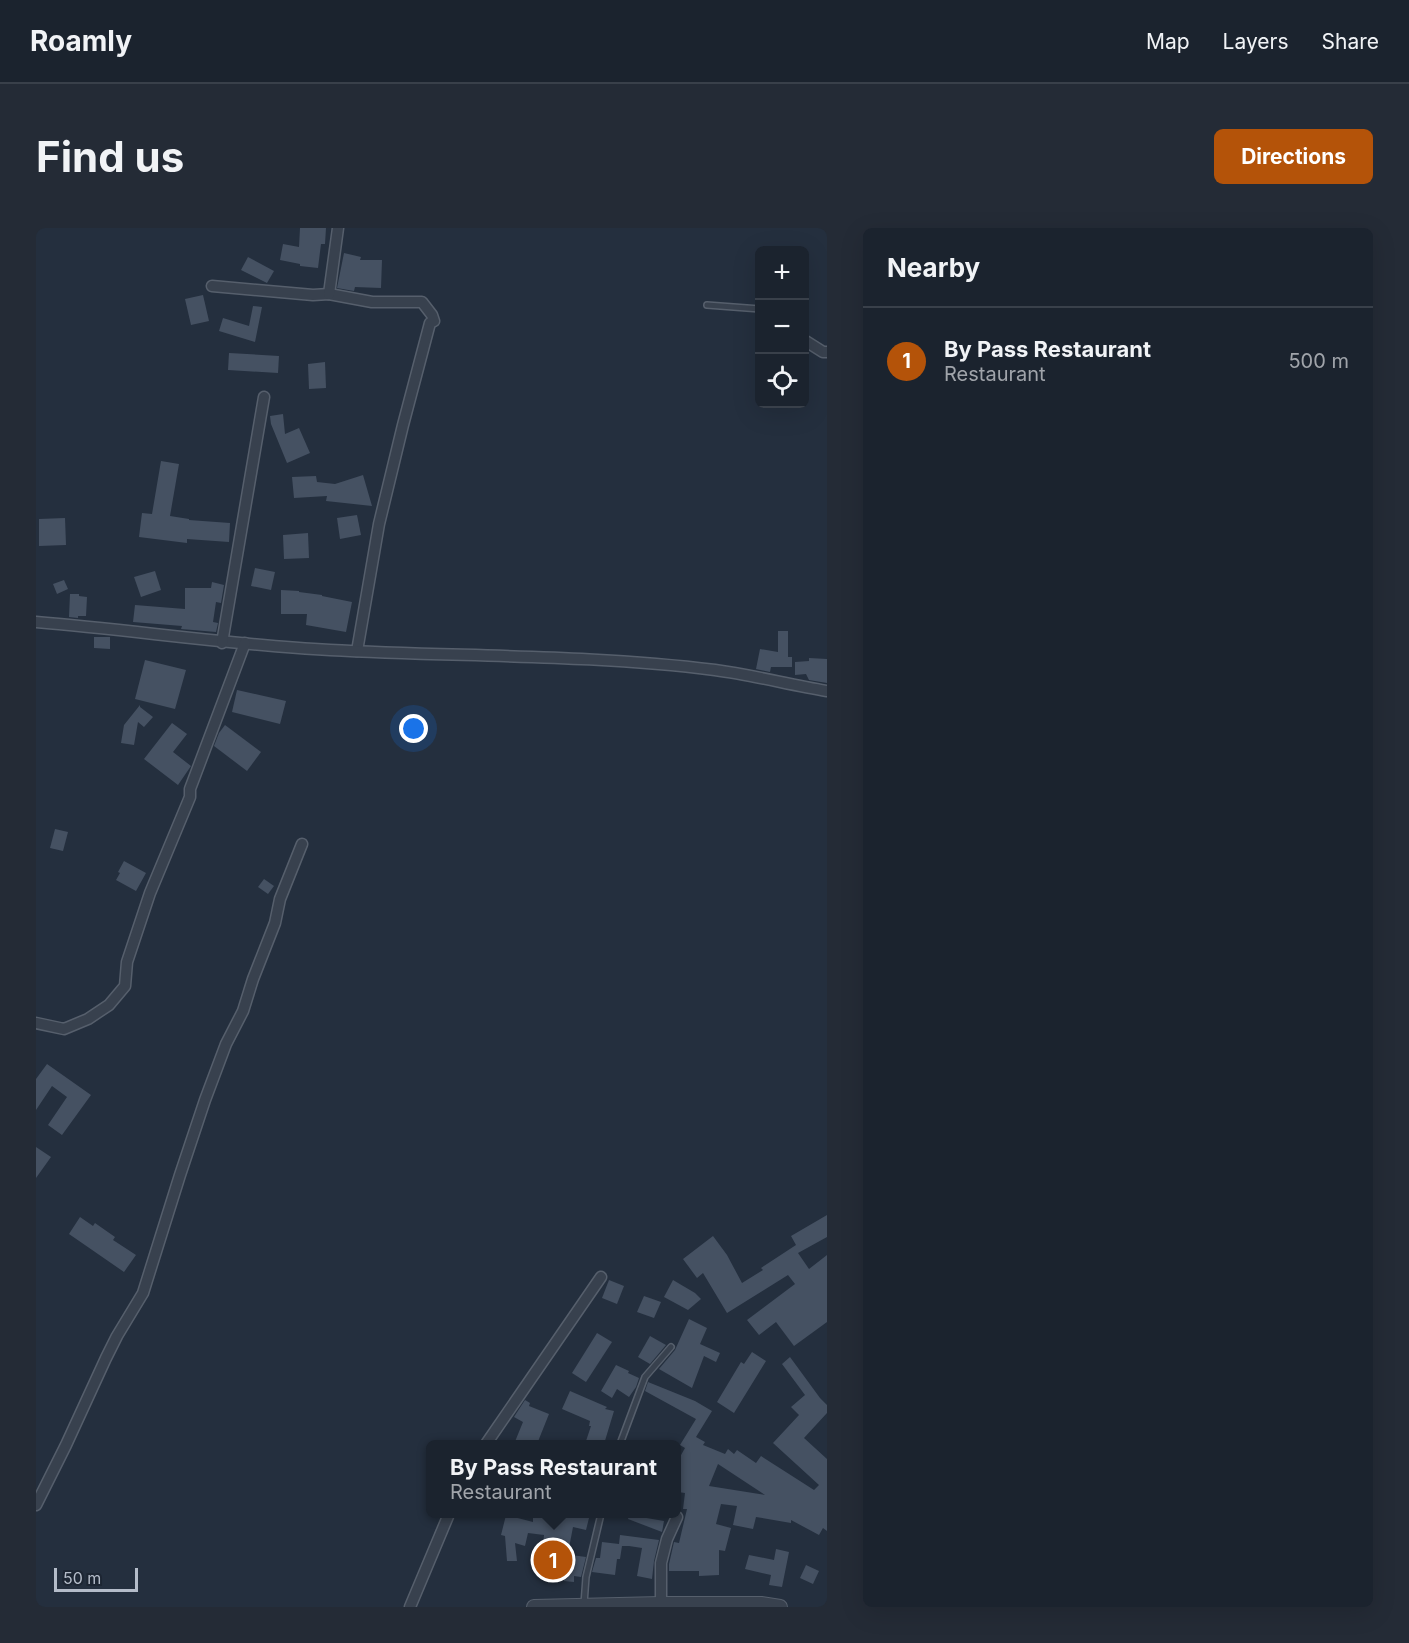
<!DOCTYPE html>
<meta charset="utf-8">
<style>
body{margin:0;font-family:Inter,sans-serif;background:#242b36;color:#f1f3f6}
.controls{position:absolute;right:18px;top:18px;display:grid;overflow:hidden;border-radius:9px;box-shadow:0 6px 24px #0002}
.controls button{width:54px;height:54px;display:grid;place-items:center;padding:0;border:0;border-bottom:2px solid #39404a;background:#1b232e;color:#f1f3f6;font:30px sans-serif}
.scale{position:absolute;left:18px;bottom:15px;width:84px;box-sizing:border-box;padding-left:6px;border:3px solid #b4bcc9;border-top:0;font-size:16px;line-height:21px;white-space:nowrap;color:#b4bcc9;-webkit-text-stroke:4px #1d2633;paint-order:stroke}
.you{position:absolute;left:378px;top:501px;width:21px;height:21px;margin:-15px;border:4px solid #fff;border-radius:50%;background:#1a73e8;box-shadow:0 0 0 9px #1a73e833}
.badge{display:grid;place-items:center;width:39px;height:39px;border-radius:50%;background:#b45309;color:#fff;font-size:20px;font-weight:700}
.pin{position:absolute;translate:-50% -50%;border:3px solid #fff;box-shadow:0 2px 6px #0006}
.popup{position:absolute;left:390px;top:1212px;width:255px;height:78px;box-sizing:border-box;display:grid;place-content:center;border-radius:9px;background:#1b232e;filter:drop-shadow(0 2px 4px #0005);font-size:20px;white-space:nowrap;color:#a0a4aa}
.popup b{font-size:22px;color:#f1f3f6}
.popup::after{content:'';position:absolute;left:50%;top:100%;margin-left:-12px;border:12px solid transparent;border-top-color:#1b232e}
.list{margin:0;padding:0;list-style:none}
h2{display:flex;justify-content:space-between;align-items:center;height:78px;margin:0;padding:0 24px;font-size:26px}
h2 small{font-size:20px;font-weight:400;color:#a0a4aa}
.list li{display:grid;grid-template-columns:39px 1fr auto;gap:18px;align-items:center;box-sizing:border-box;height:108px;padding:0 24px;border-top:2px solid #39404a}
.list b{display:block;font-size:22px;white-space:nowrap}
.list p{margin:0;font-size:20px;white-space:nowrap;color:#a0a4aa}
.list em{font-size:20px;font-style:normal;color:#a0a4aa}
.icon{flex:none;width:33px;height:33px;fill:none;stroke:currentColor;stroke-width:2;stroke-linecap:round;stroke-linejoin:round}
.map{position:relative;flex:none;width:791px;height:1379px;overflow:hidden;border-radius:9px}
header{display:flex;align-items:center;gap:36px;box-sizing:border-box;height:84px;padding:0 30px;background:#1b232e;border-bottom:2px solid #39404a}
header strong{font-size:28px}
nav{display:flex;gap:33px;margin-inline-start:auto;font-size:21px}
.intro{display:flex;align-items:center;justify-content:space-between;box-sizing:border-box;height:144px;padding:0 36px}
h1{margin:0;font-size:42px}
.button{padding:15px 27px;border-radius:9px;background:#b45309;color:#fff;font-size:21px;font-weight:700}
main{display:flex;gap:36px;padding:0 36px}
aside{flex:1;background:#1b232e;border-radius:9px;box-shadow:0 6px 24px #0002}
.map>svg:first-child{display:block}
.building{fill:#455162;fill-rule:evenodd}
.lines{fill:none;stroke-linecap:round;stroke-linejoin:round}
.service-casing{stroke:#565f6c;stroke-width:8}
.minor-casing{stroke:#565f6c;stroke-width:13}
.tertiary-casing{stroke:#565f6c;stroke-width:16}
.service{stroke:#38414e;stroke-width:5}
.minor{stroke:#38414e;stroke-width:10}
.tertiary{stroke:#38414e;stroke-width:14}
</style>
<header>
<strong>Roamly</strong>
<nav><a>Map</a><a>Layers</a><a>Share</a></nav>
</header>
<div class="intro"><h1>Find us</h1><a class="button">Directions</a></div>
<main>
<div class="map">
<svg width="791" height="1379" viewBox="0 0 791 1379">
<rect width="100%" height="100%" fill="#242f3e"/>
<g class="building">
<path d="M264 0H290L289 16H285L282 40 264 38V36L244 32 247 16 263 19Z"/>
<path d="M308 25 325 29 324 32H346L345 60 319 59 318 63 301 60Z"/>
<path d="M212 29 238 43 231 55 205 42Z"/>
<path d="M167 67 173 93 155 97 149 71Z"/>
<path d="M217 78 226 79 219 114 183 103 187 90 213 98Z"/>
<path d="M193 125 243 128 242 145 192 142Z"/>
<path d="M289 134 290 160 273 161 272 136Z"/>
<path d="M247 186 249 206 263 200 274 225 251 235 235 196 234 188Z"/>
<path d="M125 233 143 236 134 288 153 291V292L194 295 193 314 151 311V315L103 309 106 285 116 286Z"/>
<path d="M327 247 336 278 290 273 291 268 258 270 256 249 280 248 281 254 299 256Z"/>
<path d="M321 287 325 307 304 311 301 290Z"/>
<path d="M29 290 30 317 3 318V291Z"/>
<path d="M272 305 273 330 248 331 247 307Z"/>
<path d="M219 340 239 344 235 362 215 358Z"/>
<path d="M119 343 125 362 105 369 98 349Z"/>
<path d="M28 352 32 361 21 366 17 356Z"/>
<path d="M176 354 188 357 185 375 180 374 177 394 182 395 180 404 145 401 146 398 97 394 99 377 149 381V360H175Z"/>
<path d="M245 362 263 363V364L286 367V368L316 374 310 404 270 397 271 386H245Z"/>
<path d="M34 366H43V368L51 369 50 388H42V390L33 389Z"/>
<path d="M742 403H752V429H756V439H735L734 444 720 441 724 421 742 424Z"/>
<path d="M58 409H74V421L58 420Z"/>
<path d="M773 430 791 431V455L773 452 770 446 759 447V434L773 433Z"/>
<path d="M109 432 150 442 139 481 99 471Z"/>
<path d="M201 462 250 473 244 496 196 484Z"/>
<path d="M104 477V479L117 489 108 499 102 494 98 517 85 515 88 497Z"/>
<path d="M136 495 151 506 137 524 155 538 142 557 108 531Z"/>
<path d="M189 497 225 524 211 543 178 518 183 505Z"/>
<path d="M19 601 32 604 27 623 14 620Z"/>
<path d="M88 633 110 645 100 663 80 652 84 645 82 644Z"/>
<path d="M228 651 238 658 232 666 222 659Z"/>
<path d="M11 836 55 867 26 907 12 897 31 869 16 858 0 882V851Z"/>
<path d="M0 919 15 929 0 950Z"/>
<path d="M791 987V1009L762 1025 773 1041 791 1027V1094L758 1118 740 1094 723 1107 711 1092 759 1056 752 1047 691 1085 667 1045 661 1050 647 1031 677 1008 691 1027 706 1055 727 1042 725 1040 760 1017 755 1008Z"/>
<path d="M44 989 57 998 59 995 79 1009 77 1012 100 1027 88 1044 33 1006Z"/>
<path d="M573 1052 588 1058 581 1076 566 1070Z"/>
<path d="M637 1052 659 1065 665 1071 652 1082 628 1069Z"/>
<path d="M608 1068 625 1074 618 1090 601 1084Z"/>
<path d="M653 1091 671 1100 664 1116 684 1125 680 1134 668 1128 656 1160 623 1141 639 1122Z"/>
<path d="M561 1105 576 1114 550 1154 536 1145Z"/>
<path d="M614 1108 630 1117 614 1136 602 1129Z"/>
<path d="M716 1124 730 1133 698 1185 681 1174 705 1134 708 1136Z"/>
<path d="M754 1129 784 1170 791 1177V1185L768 1210 791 1231V1303L787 1300 783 1307 755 1292V1295L720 1289 717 1301 697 1297 701 1278 685 1276 680 1296 695 1300 689 1323 683 1322V1347L663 1348V1343H633V1336L638 1314 643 1315 651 1281H647L649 1265 642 1264 644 1249H640V1236L649 1220 644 1217 660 1191 609 1163 612 1154 659 1173 676 1183 660 1209 669 1214 667 1217 689 1226 692 1221 698 1226 701 1222 720 1235 725 1228 778 1262 783 1257 737 1215 763 1187 755 1179 769 1167 746 1136ZM682 1236 729 1267 673 1258Z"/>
<path d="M580 1137 593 1143 592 1145 603 1150 600 1159 593 1169 581 1161 576 1170 565 1163Z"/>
<path d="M534 1163 571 1179 569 1181 578 1183 568 1216H549L555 1198H553L554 1193 526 1181Z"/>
<path d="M489 1172 494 1175 493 1178 513 1186 501 1216H478L487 1194 478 1189Z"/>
<path d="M497 1286H554L550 1302 537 1299 533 1320 507 1318 508 1307 492 1305 489 1318 479 1315 481 1333H471L469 1308 465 1307 470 1287 497 1294Z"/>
<path d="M593 1287 628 1293 626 1304 592 1291Z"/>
<path d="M584 1307 623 1312 618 1333 616 1351 601 1348 606 1320 593 1318H586L584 1331H581L579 1347 556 1344 560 1330H564L566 1314 583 1316Z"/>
<path d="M740 1321 753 1324 746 1359 733 1357 735 1347 709 1341 713 1327 738 1332Z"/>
<path d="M528 1326 550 1329 545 1349 538 1348V1354L528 1353 529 1338H527Z"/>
<path d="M770 1337 783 1343 777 1356 764 1350Z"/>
</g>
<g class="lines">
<defs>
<g id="service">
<path d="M671 77 724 81"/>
<path d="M584 1216 609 1149 635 1119"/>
<path d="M548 1376 550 1349 565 1286"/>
</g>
<g id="minor">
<path d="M176 58 277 67 293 66 336 74H386L396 87 398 93 394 95 367 197 343 296 321 423"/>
<path d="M293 66 302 0"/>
<path d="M768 112 787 124H791"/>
<path d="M0 394C98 402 195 417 294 422 422 429 552 426 679 442 717 447 754 457 791 463"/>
<path d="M186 415 228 169"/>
<path d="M0 795 28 801 52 791 73 777 89 758 91 734 114 665 154 569V561L209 415"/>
<path d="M450 1216 565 1049"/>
<path d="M0 1277 30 1217 70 1130 81 1108 107 1065 144 947 169 872 190 816 207 783 217 751 239 695 244 671 266 616"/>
<path d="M625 1376V1335L631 1311 641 1289"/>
<path d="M374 1379 413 1286"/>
</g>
<path id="tertiary" d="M498 1379 625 1376H725L744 1379"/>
</defs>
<use href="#service" class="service-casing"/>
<use href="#minor" class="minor-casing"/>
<use href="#tertiary" class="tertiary-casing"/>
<use href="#service" class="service"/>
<use href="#minor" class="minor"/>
<use href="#tertiary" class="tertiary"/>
</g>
</svg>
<div class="controls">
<button>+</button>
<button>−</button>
<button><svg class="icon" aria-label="locate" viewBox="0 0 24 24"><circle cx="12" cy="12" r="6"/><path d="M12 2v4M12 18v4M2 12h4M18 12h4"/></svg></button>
</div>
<div class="scale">50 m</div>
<div class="you"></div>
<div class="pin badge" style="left:517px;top:1332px">1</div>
<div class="popup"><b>By Pass Restaurant</b>Restaurant</div>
</div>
<aside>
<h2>Nearby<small></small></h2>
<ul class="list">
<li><span class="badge">1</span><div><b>By Pass Restaurant</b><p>Restaurant</p></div><em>500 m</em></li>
</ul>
</aside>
</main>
